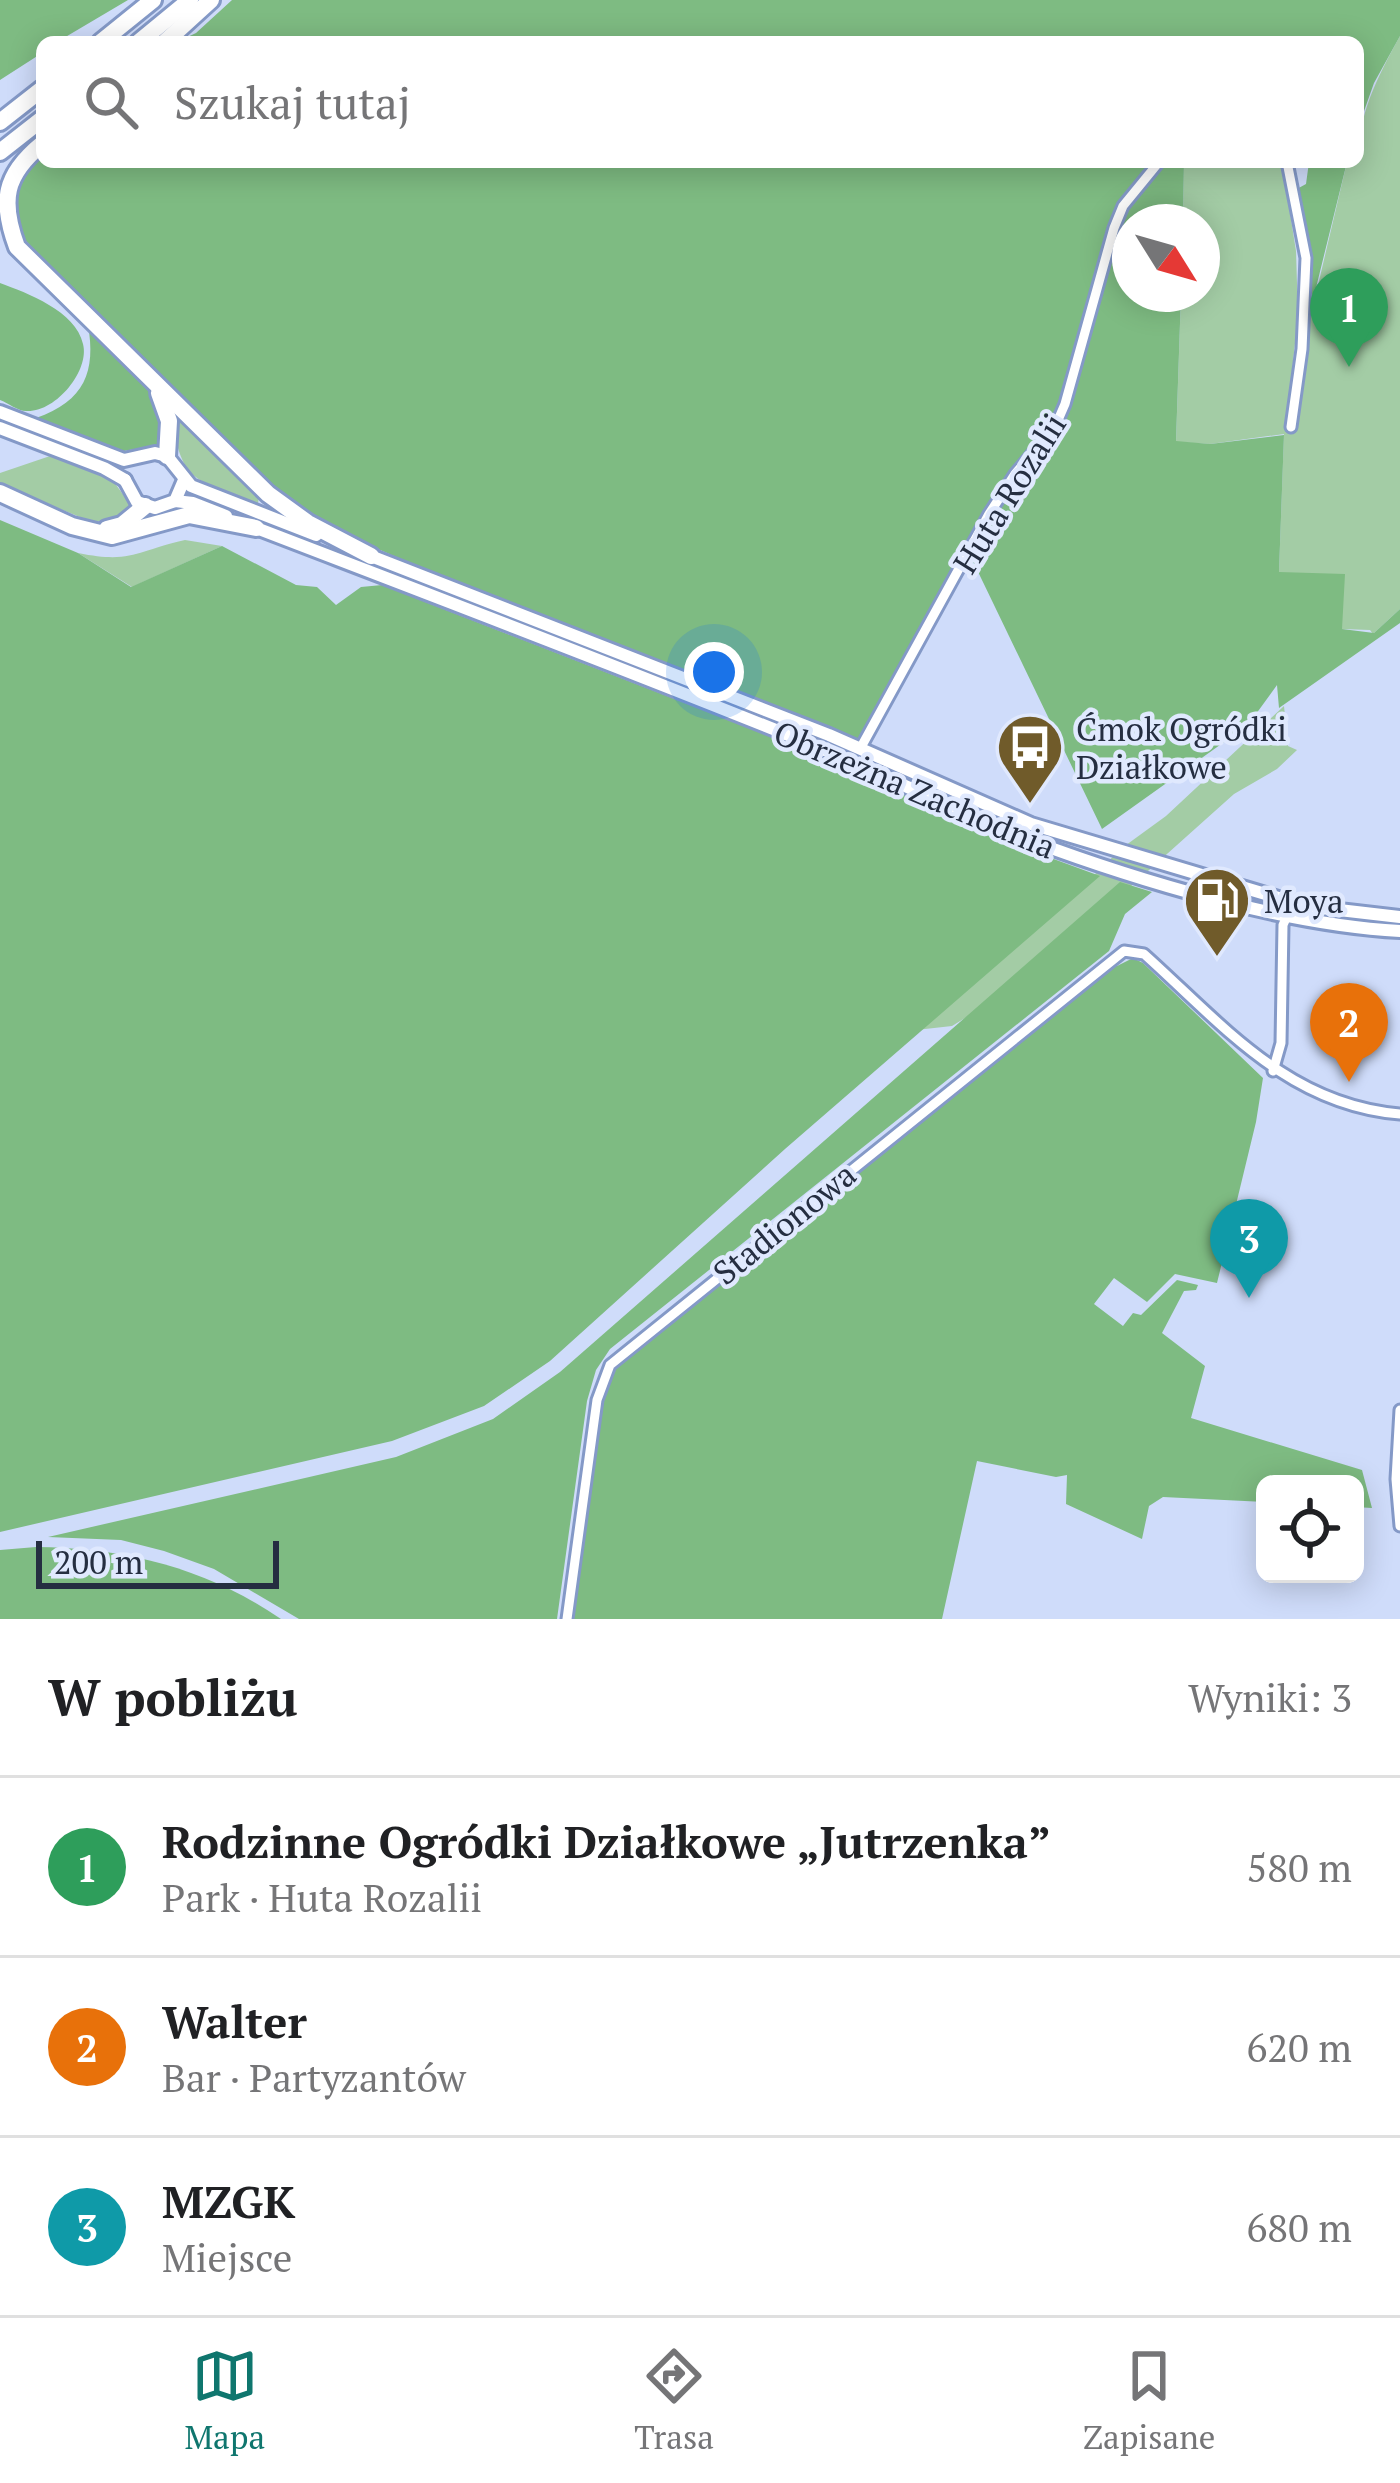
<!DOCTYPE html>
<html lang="pl">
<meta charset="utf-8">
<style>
body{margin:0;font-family:"PT Serif",serif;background:#f6f6f6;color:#202124}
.controls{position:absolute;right:36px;bottom:36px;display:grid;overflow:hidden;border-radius:18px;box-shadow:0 6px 30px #0003}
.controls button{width:108px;height:108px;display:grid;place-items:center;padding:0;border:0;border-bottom:3px solid #e0e0e0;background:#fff;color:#202124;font:60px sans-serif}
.compass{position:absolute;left:1112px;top:204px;width:108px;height:108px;border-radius:50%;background:#fff;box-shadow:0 6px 30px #0003;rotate:127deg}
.scale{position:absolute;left:36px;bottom:30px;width:243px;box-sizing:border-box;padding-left:12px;border:6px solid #252e41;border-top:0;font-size:33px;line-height:42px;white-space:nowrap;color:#252e41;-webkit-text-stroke:9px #e0e9fe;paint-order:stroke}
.you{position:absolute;left:714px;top:672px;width:42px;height:42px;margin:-30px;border:9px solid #fff;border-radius:50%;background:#1a73e8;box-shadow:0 0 0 18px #1a73e833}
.badge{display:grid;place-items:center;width:78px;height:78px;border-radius:50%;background:#0f766e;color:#fff;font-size:39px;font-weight:700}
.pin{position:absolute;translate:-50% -99px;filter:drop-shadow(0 3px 6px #0008)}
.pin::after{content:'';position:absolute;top:63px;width:42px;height:36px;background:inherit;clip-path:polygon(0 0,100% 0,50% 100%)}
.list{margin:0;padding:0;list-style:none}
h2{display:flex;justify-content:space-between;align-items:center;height:156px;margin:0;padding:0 48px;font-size:51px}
h2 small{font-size:39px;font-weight:400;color:#757577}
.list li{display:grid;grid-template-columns:78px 1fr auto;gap:36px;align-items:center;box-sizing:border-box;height:180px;padding:0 48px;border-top:3px solid #e0e0e0}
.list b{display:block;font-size:45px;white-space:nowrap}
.list p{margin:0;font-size:39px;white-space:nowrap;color:#757577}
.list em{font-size:39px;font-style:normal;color:#757577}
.icon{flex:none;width:66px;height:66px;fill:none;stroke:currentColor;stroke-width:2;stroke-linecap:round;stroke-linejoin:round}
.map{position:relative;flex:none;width:1400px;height:1619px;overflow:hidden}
.search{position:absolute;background:#fff;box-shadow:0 6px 30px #0003;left:36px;right:36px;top:36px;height:132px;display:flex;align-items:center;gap:30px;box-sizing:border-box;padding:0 42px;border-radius:18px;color:#757577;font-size:45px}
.sheet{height:696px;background:#fff}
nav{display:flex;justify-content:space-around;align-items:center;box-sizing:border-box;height:168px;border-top:3px solid #e0e0e0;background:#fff;font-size:33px;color:#757577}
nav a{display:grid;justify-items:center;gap:6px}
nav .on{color:#0f766e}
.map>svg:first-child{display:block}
.green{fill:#a3cca5}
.forest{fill:#7ebb82}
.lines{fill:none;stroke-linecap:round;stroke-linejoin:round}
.street-casing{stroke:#8499c7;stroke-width:15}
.secondary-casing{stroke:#8499c7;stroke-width:18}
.highway-casing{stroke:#8499c7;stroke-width:22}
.street{stroke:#fff;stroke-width:9}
.secondary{stroke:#fff;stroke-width:12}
.highway{stroke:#fff;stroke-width:16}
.labels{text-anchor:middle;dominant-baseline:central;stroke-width:9;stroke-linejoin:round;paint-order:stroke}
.street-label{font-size:33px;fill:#252e41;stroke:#e0e9fe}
.poi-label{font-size:33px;fill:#252e41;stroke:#e0e9fe;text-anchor:start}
</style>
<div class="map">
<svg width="1400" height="1619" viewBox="0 0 1400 1619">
<rect width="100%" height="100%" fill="#cfdcfa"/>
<g class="green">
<path d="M1400 36V609L1373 634 1370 630 1341 629 1279 572 1284 434 1210 444 1176 442 1181 294H1202V222H1183L1184 162H1282L1296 251 1298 316 1287 417 1347 162H1358C1358 114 1377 78 1400 36Z"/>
<path d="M168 398 259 495 258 504C182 476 182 480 168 398Z"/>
<path d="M53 455 111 478 133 508 106 522 90 521 0 485V473Z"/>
<path d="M185 540 222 546 132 587 78 553C132 564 136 551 185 540Z"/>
<path d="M1284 706 1288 746 1297 750 1277 769 1234 794 1024 982 952 1026 898 1032 1062 906 1122 848 1166 816Z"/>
</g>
<g class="forest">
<path d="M0 0H128L57 42H42V53L0 80Z"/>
<path d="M232 0H1400V36L1374 83 1358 128V42H177L196 33Z"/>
<path d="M42 153V162H1184L1183 222H1130V294H1181L1176 441 1210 444 1284 435 1279 572 1345 574 1342 629 1374 633 1400 609V623L1279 708 1277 685 1248 725 1102 829 968 551 858 743 434 574 340 532 284 500 232 452 18 233C12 189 9 185 42 153Z"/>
<path d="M1309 162H1347L1313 300 1295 190 1306 184Z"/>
<path d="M0 283C27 293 76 311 83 344 90 371 55 413 26 411 18 411 8 403 0 400Z"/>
<path d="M88 325 157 399 164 444 124 451 36 418C85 401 96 371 88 325Z"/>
<path d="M0 520 78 553 131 587 222 546 296 585 317 587 336 605 361 587 382 585 790 744 864 774 974 830 1100 876 785 1149 550 1361 484 1406 392 1441 0 1532Z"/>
<path d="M1120 882 1152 892 1125 914 1109 951 610 1349 596 1370 587 1401 557 1619H299L214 1569 164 1551 121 1540 48 1537 396 1457 493 1419 560 1372Z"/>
<path d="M1133 958 1143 963 1263 1078 1256 1122 1217 1283 1175 1274 1147 1302 1114 1278 1094 1304 1123 1326 1133 1313 1141 1315 1177 1280 1198 1285 1196 1290 1184 1291 1162 1333 1205 1366 1191 1418 1362 1470 1372 1508 1355 1507V1484H1265V1502L1163 1497 1149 1506 1142 1539 1066 1504 1067 1475 1056 1477 977 1461 942 1619H571L602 1396 614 1367 1114 964 1117 966Z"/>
<path d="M36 1547C126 1548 206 1568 281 1619H0V1550Z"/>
</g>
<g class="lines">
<defs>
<g id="street">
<path d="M1287 162 1306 258 1302 349 1291 427"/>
<path d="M860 749 989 514 1015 474 1055 427 1065 404 1114 228 1123 206 1159 162"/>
<path d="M1273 1071 1281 1043 1283 925 1287 916"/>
<path d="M1400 1410 1396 1479 1400 1526"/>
<path d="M567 1619 597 1400 610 1365 1124 951 1144 954C1222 1024 1288 1105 1400 1114"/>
</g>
<g id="secondary">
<path d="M0 412 124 460 155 453 167 456 191 486 316 535"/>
<path d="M0 428 104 468 125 480"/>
<path d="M125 480 137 502 155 508 175 501 184 480"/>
<path d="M175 501 193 503 226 516"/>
<path d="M251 526C441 599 631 671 820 748 890 777 958 813 1029 840 1139 881 1284 925 1400 931"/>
<path d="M363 553 829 735 1031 824 1282 899 1322 908 1400 917"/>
</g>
<g id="highway">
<path d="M101 42 153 0"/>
<path d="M139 42 190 0"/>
<path d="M165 42 211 0"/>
<path d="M0 122 42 89"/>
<path d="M42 144C4 175 0 201 17 247L268 494 308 523 371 556"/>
<path d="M0 152 42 119"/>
<path d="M159 393 169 421 167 456"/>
<path d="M0 493 72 526 112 536 189 515 256 528"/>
<path d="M107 529 122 525 145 506"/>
</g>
</defs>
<use href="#street" class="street-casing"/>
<use href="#secondary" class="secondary-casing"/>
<use href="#highway" class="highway-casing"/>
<use href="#street" class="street"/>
<use href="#secondary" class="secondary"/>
<use href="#highway" class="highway"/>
</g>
<defs>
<symbol id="bus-pin" viewBox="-11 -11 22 30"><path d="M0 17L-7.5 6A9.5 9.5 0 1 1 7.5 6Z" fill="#705b2a" stroke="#e0e9fe"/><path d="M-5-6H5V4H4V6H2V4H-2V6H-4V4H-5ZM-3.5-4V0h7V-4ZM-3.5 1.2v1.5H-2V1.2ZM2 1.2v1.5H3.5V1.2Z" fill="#fff"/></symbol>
<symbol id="fuel-pin" viewBox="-11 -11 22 30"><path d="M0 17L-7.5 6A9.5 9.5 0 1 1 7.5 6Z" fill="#705b2a" stroke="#e0e9fe"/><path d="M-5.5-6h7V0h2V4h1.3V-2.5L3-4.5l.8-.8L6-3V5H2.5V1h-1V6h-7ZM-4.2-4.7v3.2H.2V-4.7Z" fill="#fff"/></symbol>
</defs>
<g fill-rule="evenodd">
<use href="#bus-pin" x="992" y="709" width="76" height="104"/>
<use href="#fuel-pin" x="1179" y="862" width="76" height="104"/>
</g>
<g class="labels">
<g class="street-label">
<text transform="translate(1009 493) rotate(-58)">Huta Rozalii</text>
<text transform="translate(915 789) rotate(23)">Obrzeżna Zachodnia</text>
<text transform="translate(784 1223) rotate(-39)">Stadionowa</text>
</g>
<g class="poi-label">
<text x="1076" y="728">Ćmok Ogródki<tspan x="1076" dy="38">Działkowe</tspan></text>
<text x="1264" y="900">Moya</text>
</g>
</g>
</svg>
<div class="controls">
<button><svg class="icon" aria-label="locate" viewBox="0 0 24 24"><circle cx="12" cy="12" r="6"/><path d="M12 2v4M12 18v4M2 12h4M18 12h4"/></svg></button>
</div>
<svg class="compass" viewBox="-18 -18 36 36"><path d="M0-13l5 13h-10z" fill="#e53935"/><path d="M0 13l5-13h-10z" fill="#757577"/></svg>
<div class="scale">200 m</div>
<div class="you"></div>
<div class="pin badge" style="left:1349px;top:367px;background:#2e9e5b">1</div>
<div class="pin badge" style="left:1349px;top:1082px;background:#e8710a">2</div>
<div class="pin badge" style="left:1249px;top:1298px;background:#0f9aa8">3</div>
<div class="search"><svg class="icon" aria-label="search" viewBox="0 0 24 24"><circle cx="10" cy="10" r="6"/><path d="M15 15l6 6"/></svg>Szukaj tutaj</div>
</div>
<section class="sheet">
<h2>W pobliżu<small>Wyniki: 3</small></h2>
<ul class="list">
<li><span class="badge" style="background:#2e9e5b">1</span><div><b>Rodzinne Ogródki Działkowe „Jutrzenka”</b><p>Park · Huta Rozalii</p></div><em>580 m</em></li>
<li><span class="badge" style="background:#e8710a">2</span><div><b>Walter</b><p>Bar · Partyzantów</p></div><em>620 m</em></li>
<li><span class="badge" style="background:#0f9aa8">3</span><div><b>MZGK</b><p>Miejsce</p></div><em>680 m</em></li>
</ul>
</section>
<nav>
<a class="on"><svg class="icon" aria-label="map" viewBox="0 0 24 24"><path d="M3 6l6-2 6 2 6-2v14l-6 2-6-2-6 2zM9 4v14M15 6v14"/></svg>Mapa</a>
<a><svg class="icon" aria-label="directions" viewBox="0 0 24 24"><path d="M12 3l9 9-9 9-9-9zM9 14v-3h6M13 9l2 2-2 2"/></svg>Trasa</a>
<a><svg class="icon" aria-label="saved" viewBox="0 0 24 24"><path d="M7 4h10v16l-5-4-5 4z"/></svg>Zapisane</a>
</nav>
